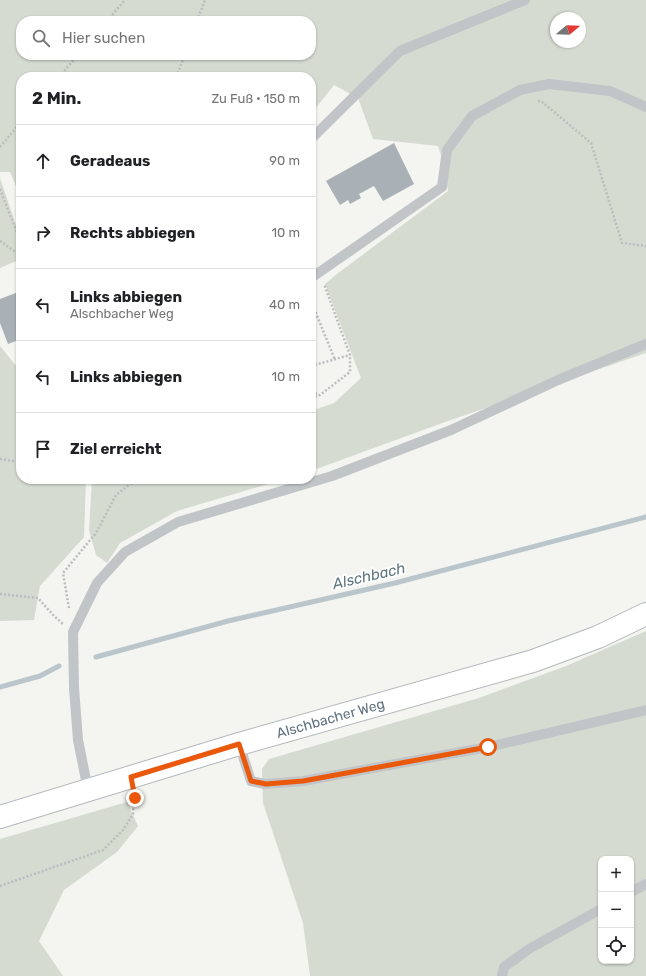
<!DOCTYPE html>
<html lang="de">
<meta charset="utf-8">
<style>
body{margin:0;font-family:Rubik,sans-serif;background:#f2f2f2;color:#202124}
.controls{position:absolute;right:12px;bottom:12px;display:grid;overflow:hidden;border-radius:8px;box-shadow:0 1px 3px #0004}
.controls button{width:36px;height:36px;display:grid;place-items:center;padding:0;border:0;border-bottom:1px solid #e0e0e0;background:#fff;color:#202124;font:20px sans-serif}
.compass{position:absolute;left:550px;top:12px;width:36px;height:36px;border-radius:50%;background:#fff;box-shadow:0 1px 3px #0004;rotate:71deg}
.stop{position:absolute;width:12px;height:12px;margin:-9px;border:3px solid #ea580c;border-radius:50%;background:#fff}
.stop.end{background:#ea580c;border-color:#fff;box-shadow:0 1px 4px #0008}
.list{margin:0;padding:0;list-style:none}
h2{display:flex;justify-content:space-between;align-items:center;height:52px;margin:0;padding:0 16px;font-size:17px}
h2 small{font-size:13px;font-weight:400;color:#757577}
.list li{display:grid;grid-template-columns:26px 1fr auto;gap:12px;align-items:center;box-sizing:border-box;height:72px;padding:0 16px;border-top:1px solid #e0e0e0}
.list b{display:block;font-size:15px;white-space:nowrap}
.list p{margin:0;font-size:13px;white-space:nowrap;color:#757577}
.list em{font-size:13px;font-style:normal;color:#757577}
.icon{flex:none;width:22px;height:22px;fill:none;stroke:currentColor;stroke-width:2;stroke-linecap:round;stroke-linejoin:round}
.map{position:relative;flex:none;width:646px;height:976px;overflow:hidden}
.search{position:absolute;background:#fff;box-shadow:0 1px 3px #0004;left:16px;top:16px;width:300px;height:44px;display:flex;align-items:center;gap:10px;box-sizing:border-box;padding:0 14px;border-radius:16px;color:#757577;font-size:15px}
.panel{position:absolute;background:#fff;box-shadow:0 1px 3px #0004;left:16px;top:72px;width:300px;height:412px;border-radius:16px}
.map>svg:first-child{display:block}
.green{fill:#d5dbd1;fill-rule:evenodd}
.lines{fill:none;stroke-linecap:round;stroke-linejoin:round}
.stream{stroke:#bac6cb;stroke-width:5}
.building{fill:#a9b1b6}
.secondary-casing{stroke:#b3b8bc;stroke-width:24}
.path{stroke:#bbbdbf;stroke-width:2.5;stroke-dasharray:2 2;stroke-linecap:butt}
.lane{stroke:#c1c5c8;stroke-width:10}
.secondary{stroke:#fff;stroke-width:22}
.route{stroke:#ea580c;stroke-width:5}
.labels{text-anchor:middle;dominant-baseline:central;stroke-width:4;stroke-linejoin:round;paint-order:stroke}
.street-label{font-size:14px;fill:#627381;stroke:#fff}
.water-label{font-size:15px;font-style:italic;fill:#5e767f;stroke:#fff}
</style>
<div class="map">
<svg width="646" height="976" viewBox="0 0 646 976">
<rect width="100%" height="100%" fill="#f4f4f0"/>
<g class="green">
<path d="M0 0H646V353L445 422 311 471V411L334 403 361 378 325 284 337 274 448 191 444 164 438 146 373 139 358 98 334 85 311 114V77H21V198L10 172H0ZM556 18H580V42H556ZM21 21H311V55H21Z"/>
<path d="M0 178 21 240V259L0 268Z"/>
<path d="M0 346 21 372V479H86L84 537 40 586 34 620 0 621Z"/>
<path d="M92 479H285L177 511 120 543 107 563 96 555 89 530Z"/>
<path d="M646 631V976H310L303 923 263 803 262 769 269 759 479 698 566 666ZM601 859H631V961H601Z"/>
<path d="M127 802 138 826 117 852 64 890 39 941 63 976H0V839Z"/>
</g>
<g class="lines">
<g class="stream">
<path d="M96 657 228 621 395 583 646 517"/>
<path d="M0 687 40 676 59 666"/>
</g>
</g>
<g class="building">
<path d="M394 143 414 184 383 201 374 186 359 194 361 198 350 204 348 200 340 205 326 181Z"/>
<path d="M21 291V339L8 344 0 323V299Z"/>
</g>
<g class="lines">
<defs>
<g id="secondary">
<path id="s1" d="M0 817 239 744 533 661 598 637 646 614"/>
</g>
</defs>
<use href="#secondary" class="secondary-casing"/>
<g class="path">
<path d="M107 21 125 0"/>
<path d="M197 21 205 0"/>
<path d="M59 77 78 55"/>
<path d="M176 77 185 55"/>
<path d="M538 101H541L591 143 622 243 646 246"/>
<path d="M0 147 21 122"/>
<path d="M0 189 21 243"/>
<path d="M0 241 21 256"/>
<path d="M311 301 335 360"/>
<path d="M311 366 350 355"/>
<path d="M311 393 318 394"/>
<path d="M311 398 320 395 350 372V355L324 284"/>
<path d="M0 459 21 462"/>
<path d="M0 594 38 598 54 616 63 624"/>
<path d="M69 608 63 573 96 533 116 495 137 479"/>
<path d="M0 886 103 850 123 830 133 814 134 796"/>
</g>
<g class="lane">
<path d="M311 139 400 51 525 0"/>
<path d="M311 278 442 187 447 150 472 116 520 90 549 84 610 91 646 107"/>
<path d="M239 744 251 781 265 784 303 781 488 747 646 710"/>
<path d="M90 790 86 780 78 740 74 688 73 632 97 583 125 552 178 522 332 476 451 430 558 380 646 344"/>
<path d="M631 892 646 884"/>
<path d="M502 976 504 967 529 949 601 909"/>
</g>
<use href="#secondary" class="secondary"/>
</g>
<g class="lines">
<path class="route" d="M135 798 131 777 239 744 251 781 266 784 303 781 488 747"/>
</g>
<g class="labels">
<g class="street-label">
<text stroke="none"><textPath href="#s1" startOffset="345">Alschbacher Weg</textPath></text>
</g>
<g class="water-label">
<text transform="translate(369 576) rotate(-13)">Alschbach</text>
</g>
</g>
</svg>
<div class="controls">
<button>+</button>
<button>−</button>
<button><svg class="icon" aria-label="locate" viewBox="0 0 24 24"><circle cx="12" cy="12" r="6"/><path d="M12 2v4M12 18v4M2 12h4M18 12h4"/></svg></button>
</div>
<svg class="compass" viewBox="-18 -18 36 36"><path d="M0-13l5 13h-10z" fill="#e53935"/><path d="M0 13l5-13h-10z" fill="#757577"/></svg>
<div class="stop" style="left:488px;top:747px"></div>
<div class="stop end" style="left:135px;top:798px"></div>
<div class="search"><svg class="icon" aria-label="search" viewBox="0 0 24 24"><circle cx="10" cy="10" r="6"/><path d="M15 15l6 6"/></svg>Hier suchen</div>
<section class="panel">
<h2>2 Min.<small>Zu Fuß · 150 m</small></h2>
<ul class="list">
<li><svg class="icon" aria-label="ahead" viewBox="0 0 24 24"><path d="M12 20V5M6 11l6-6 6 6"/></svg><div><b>Geradeaus</b></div><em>90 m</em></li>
<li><svg class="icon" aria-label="right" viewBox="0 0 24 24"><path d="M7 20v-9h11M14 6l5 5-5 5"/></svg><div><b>Rechts abbiegen</b></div><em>10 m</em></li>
<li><svg class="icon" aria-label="left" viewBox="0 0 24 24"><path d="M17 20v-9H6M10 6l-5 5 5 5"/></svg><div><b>Links abbiegen</b><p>Alschbacher Weg</p></div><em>40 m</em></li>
<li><svg class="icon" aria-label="left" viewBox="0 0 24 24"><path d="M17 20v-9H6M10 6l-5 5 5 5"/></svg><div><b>Links abbiegen</b></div><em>10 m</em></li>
<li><svg class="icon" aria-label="arrive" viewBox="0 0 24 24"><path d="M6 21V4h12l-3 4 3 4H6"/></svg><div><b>Ziel erreicht</b></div></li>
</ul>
</section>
</div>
